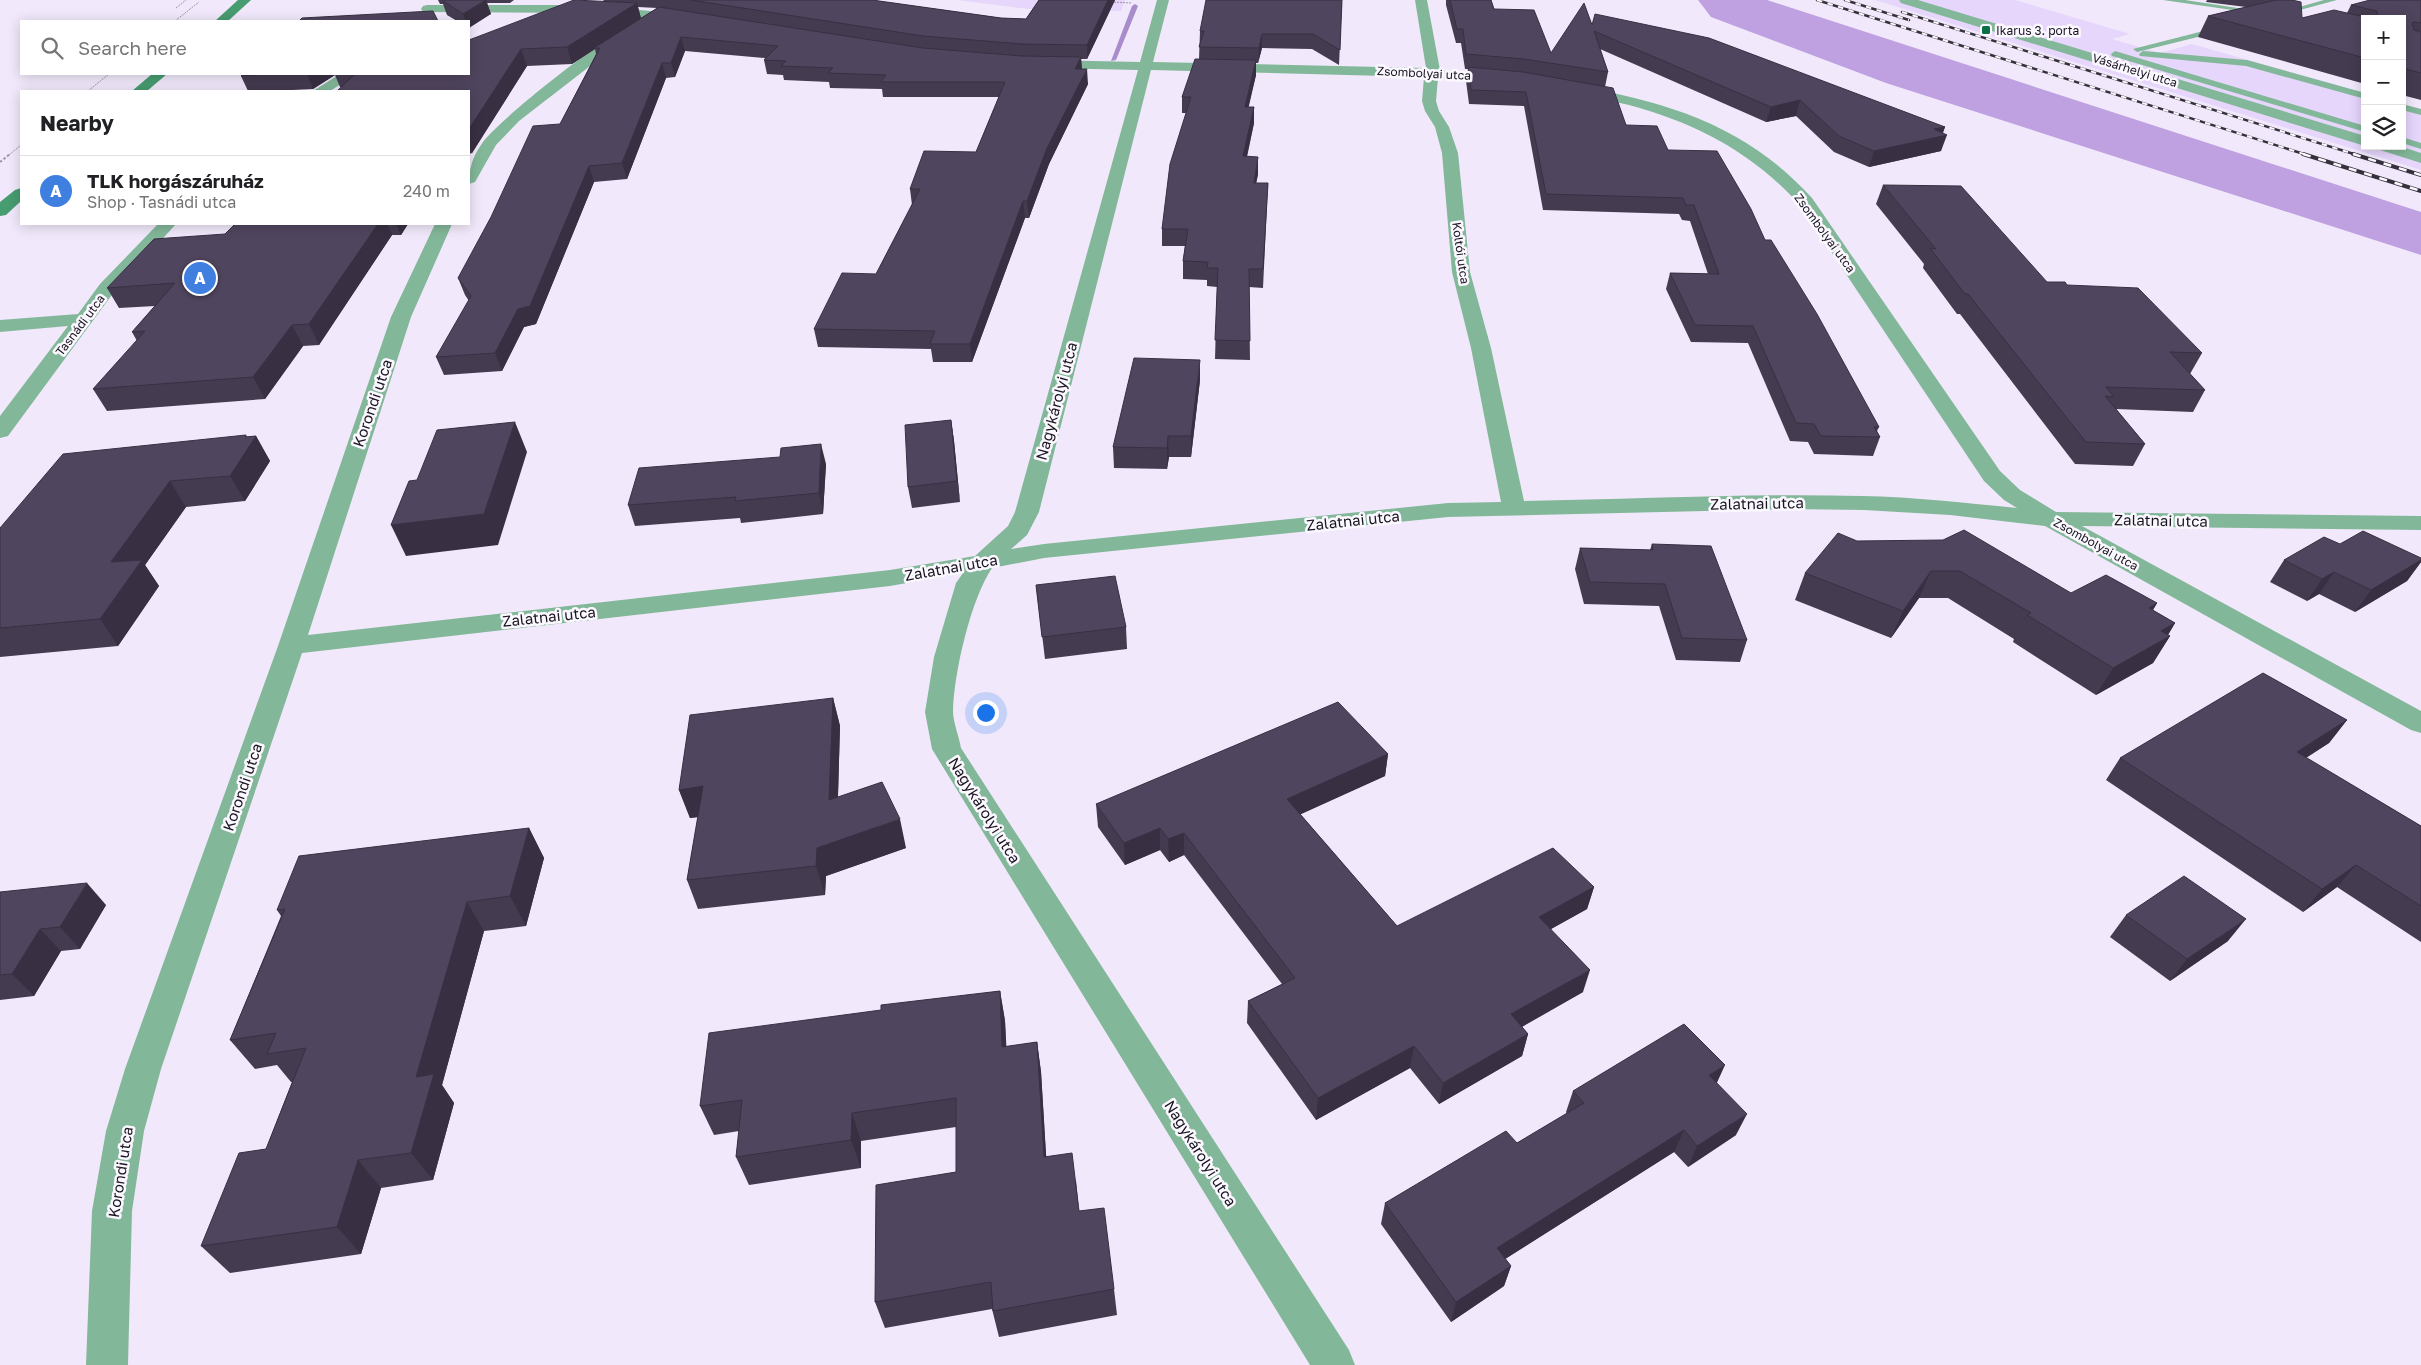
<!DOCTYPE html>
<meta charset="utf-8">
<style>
body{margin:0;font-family:"Golos Text",sans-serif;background:#f6f6f6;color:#202124}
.controls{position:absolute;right:15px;top:15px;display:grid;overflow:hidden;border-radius:0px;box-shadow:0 2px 12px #0003}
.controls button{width:45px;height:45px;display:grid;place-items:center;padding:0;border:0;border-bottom:1px solid #e0e0e0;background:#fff;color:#202124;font:25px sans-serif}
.you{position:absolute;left:985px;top:712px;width:18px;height:18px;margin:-12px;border:4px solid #fff;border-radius:50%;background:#1a73e8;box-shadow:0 0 0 8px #1a73e833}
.badge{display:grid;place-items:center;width:32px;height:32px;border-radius:50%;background:#d93025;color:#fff;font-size:16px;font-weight:700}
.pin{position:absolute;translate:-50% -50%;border:2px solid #fff;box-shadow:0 1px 5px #0006}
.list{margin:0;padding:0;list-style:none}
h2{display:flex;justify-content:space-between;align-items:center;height:65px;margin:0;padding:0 20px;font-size:21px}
h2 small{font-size:16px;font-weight:400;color:#757577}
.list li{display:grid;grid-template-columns:32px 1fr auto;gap:15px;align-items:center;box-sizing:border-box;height:70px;padding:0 20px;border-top:1px solid #e0e0e0}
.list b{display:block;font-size:19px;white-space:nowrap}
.list p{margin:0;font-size:16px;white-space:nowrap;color:#757577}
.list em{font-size:16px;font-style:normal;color:#757577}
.icon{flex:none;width:28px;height:28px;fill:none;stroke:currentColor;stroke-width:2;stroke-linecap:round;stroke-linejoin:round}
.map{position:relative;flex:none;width:2421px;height:1365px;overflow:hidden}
.search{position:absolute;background:#fff;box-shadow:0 2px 12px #0003;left:20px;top:20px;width:450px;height:55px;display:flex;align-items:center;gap:12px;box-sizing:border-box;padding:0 18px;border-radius:0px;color:#757577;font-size:19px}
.panel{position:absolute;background:#fff;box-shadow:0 2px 12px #0003;left:20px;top:90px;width:450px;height:135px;border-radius:0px}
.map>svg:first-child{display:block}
.green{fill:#e7d6fc}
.forest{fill:#bfa1e2}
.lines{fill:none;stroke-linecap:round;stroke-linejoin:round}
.stream{fill:#aa8ccc;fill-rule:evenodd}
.path-far1{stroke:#9d96a6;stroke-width:1;stroke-dasharray:2 1;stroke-linecap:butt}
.path{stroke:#9d96a6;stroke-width:2;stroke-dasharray:2.5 2;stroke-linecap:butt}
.service{fill:#83b799;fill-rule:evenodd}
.minor{fill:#83b799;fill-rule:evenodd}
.tertiary{fill:#83b799;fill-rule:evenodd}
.secondary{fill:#479c70;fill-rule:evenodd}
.rail-far1-casing{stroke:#35303c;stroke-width:2.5}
.rail-casing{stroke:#35303c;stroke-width:4}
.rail-far1{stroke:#fbf9ff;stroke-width:2;stroke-dasharray:5.5;stroke-linecap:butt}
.rail{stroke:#fbf9ff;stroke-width:2.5;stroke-dasharray:8;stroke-linecap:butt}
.wall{fill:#453b51;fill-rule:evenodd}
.shaded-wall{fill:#383042}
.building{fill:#50455e;stroke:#383042}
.poi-dot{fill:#0a7047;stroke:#fbf9ff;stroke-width:2}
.labels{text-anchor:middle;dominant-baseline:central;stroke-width:5;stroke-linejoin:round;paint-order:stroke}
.far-poi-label{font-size:12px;fill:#1a1520;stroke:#fbf9ff;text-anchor:start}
.far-street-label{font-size:12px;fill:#1a1520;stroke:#fbf9ff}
.street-label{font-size:15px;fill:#1a1520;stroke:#fbf9ff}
</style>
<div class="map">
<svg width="2421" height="1365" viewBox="0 0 2421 1365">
<rect width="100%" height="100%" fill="#f1e9fb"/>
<g class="green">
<path d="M957 0H1125L1121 11 1028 9Z"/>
<path d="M1875 0H2015L2130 34 2112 39 2160 53 2192 44 2365 93V146H2402V104L2421 109V170Z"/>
</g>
<path class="forest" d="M1698 0H1767L2421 212V255L1886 83 1711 17Z"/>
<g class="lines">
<path class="stream" d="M1135 4 1138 6 1116 60 1111 61 1132 6Z"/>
<g class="path-far1">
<path d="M1111 2 1132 3"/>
<path d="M176 8 186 0"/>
<path d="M175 21 199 2"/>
<path d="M88 91 109 74"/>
<path d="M9 155 21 145"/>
</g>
<path class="path" d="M0 162 10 154"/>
<g class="service">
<path d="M2163 0H2185L2264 12 2260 14Z"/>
<path d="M2324 0H2337L2278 16 2274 14Z"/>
<path d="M2223 26H2226V30L2137 52 2133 49Z"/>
<path d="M2115 51 2365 126V132L2112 56 2111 54Z"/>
<path d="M2143 51 2247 60 2365 93V99L2246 66 2140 56 2139 54Z"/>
<path d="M2402 104 2421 109V115L2402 110Z"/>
<path d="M2402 137 2421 143V149L2402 143Z"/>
</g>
<g class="minor">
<path d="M1157 0H1169L1153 62 1426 68 1415 0H1427L1440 70 1509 76 1511 79 1504 83 1438 78 1436 101 1439 111 1449 127 1458 153 1470 272 1491 348 1524 501C1637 499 1750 493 1862 496 1914 497 1966 503 2017 508L2004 500 1984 481 1800 205C1753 153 1696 123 1629 105 1610 100 1591 98 1573 93L1571 90 1573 87 1578 86C1671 103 1746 126 1812 198L2000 471 2020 490 2056 512 2421 516V530L2082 526 2421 711V733L2411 730 2045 526 1950 515 1864 510 1789 509 1448 517 1044 558 992 568C971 599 954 672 953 711 953 722 959 736 961 748L1349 1350 1355 1365H1310L932 749 925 712 934 657 956 583 963 573 890 586 302 653 161 1069 144 1131 132 1211 128 1365H86L92 1211 106 1131 125 1069 278 646 391 317 435 224H452L411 317 308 635 890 570 975 556 1008 526 1015 512 1138 70 1045 68 1038 64 1045 60 1140 62ZM1151 70 1424 77 1422 101 1425 111 1435 127 1442 153 1452 272 1471 348 1501 502 1448 503 1044 544 1011 549 1027 535 1039 512Z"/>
<path d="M427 5H583L685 14 691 18 685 22 583 13 423 12 421 9 423 6Z"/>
<path d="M628 29 634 33 633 36 603 56 519 121 496 145 475 182 469 184C469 167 473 156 483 142 498 121 605 35 628 29Z"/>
<path d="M340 74H357L330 91H313Z"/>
<path d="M158 224H176L114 292 8 436 0 438V416L68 326 0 332V320L78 314 100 284Z"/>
</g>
<g class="tertiary">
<path d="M1899 0H1918L2365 136V146L1901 3Z"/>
<path d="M2374 146H2399L2421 153V163L2377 149Z"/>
</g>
<g class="secondary">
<path d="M238 0H251L228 21H215Z"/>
<path d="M152 74H167L147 91H132Z"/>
<path d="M21 188V201L6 215 0 216V202L15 190Z"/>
</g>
<defs>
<g id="rail-far1">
<path d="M1817 0 2307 155"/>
<path d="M1845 0 1909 20"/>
<path d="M1902 12 2357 155"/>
</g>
<g id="rail">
<path d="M2303 154 2421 191"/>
<path d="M2353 154 2421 175"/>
</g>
</defs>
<use href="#rail-far1" class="rail-far1-casing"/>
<use href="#rail" class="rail-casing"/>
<use href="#rail-far1" class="rail-far1"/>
<use href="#rail" class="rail"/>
</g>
<g class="wall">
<path d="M438 0H514L510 3H487L491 14 469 21H457L447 15 443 4H440Z"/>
<path d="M603 0H872L1001 18 1026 19 1039 0H1115L1087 59H1081L1082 69 1088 84 1049 164 1029 218H1025L972 362H933L931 349 818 347 814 329 876 274 912 205 910 189 976 152 999 97H883L882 89 830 88 829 82 784 80 783 75 767 74 764 60 765 58 685 51 675 77 666 78 627 179 594 182 536 324 524 327 502 371 444 375 436 357 469 301 465 295 458 278 560 124 596 54 595 49 572 64 527 66 472 153 469 154V91L340 87 335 75 313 89 272 91H248L241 76 243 74H469L604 1ZM638 7 657 8 641 18Z"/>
<path d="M1342 0 1339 65 1312 49 1262 48 1258 63H1256V75L1248 107H1254V123L1247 157 1258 174 1256 183H1268L1263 288 1249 287 1250 360 1215 359 1217 287 1207 286V280L1183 279V261L1185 246H1162V229L1187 113H1182V97L1199 59 1200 31Z"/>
<path d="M1446 0H1491L1494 9 1551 53 1592 25 1945 127 1943 133 1941 151 1869 167 1834 152 1796 116 1766 122 1600 49 1608 72 1605 87 1626 125 1668 150 1765 240 1879 427 1877 431 1880 437 1873 456 1814 454 1808 442 1790 441 1748 343 1691 342 1666 289 1670 273 1708 274 1690 221 1682 220 1679 214 1543 210 1524 106 1469 104 1466 81 1468 69H1465L1461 43H1456L1446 5Z"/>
<path d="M2207 0H2293L2302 18 2347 13 2351 5 2421 0V100L2402 95V19H2365V84L2198 37 2208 16 2246 7 2206 2Z"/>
<path d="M1883 185 2047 282 2067 285 2202 353 2190 374 2205 390 2193 412 2116 409 2145 444 2133 466 2075 464 1960 314H1957L1923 268 1924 264 1876 204Z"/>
<path d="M235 224H408L401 235H392L319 345 303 346 265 399 107 411 93 389 137 341 132 332 155 306 119 308 107 288 225 234Z"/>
<path d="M1200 380 1191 457H1169L1167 469 1114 468 1113 447Z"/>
<path d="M951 420 954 441 960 502 912 508 908 487Z"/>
<path d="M256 436 270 461 245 501 186 507 145 565 159 586 118 646 0 657V528L247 437Z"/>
<path d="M826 464 823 514 741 523 740 518 635 526 628 505Z"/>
<path d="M1857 541 2071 593 2157 603 2153 610 2175 623 2168 635 2170 636 2153 663 2096 695 2013 642 2014 639 1948 598H1919L1891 638 1795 600 1805 573Z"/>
<path d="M1652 544 1747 640 1740 662 1676 660 1659 606 1584 604 1575 569 1580 548 1650 550Z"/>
<path d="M2340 544 2421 558V562L2407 581 2355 612 2319 594 2307 601 2270 582 2284 560Z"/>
<path d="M1036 585 1126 627 1127 649 1045 659Z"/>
<path d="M833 698 840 726 838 797 906 848 826 876 825 895 698 909 687 880 698 817 690 818 679 790Z"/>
<path d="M2347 720 2329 743 2306 758 2421 826V942L2337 887 2303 912 2106 780 2120 758Z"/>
<path d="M1388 754 1385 776 1300 814 1397 926 1594 887 1587 909 1551 929 1583 992 1522 1027 1528 1034 1522 1056 1439 1104 1410 1068 1316 1120 1247 1023 1248 1001 1282 984 1184 855 1169 862 1160 850 1125 865 1098 827 1096 804Z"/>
<path d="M529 828 544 858 526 926 484 931 442 1085 454 1103 433 1180 381 1188 361 1254 230 1273 201 1246 266 1149 292 1082H291L277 1065 255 1069 230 1040 281 916 277 910Z"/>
<path d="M0 892 106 905 80 949 61 951 34 996 0 1000Z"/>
<path d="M2126 915 2228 941 2170 981 2110 937Z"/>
<path d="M1000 991 1005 1021 1006 1047 1037 1042 1041 1072 1046 1157 1076 1181 1079 1211 1114 1289 1117 1315 999 1337 992 1309 885 1328 875 1302 956 1172V1127L861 1141V1168L749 1185 736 1157 739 1131 714 1135 700 1106 881 1010Z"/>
<path d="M1716 1083 1736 1135 1688 1167 1674 1152 1505 1259 1511 1266 1504 1286 1451 1322 1381 1224 1385 1203 1517 1143 1567 1114 1566 1112 1573 1091Z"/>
</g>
<g class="shaded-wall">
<path d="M486 0 491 14 469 28V21H466L463 14Z"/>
<path d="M1108 0H1115L1087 59V45Z"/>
<path d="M637 3 641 19 594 48 595 49 572 64 567 47Z"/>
<path d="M1262 34V48L1258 63 1259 48Z"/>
<path d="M681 37 685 51 675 77 671 63Z"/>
<path d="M521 49 527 66 472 153 469 146V129Z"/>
<path d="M1081 57 1082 71 1075 69Z"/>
<path d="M1256 60V75L1245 123V107Z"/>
<path d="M662 63 666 78 627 179 622 163Z"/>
<path d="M1087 69 1088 84 1049 164 1029 218 1027 201 1047 148Z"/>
<path d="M307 74H334L335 75 313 89Z"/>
<path d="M1800 100 1796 116 1766 122 1771 107Z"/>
<path d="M1254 107V123L1243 173V156Z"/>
<path d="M1945 127 1941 136 1947 135 1941 151 1869 167 1874 151 1934 129Z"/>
<path d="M1258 157V174L1253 200 1254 183Z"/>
<path d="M589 166 594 182 536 324 524 327 502 371 495 353Z"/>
<path d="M1023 201 1025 218 972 362 970 344Z"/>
<path d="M378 224H387L392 235 319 345 309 324Z"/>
<path d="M396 224H408L401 235Z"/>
<path d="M292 325 303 346 265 399 253 377Z"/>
<path d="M1200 360V380L1191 457V436Z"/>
<path d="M951 420 954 441 960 502 957 481Z"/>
<path d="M515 422 527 452 498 545 406 556 391 525Z"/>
<path d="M246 435 251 444 256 436 270 461 245 501 230 476Z"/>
<path d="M1168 436 1169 457 1167 469V448Z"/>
<path d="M821 444 826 464 823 514 819 493Z"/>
<path d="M170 481 186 507 145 565 159 586 118 646 100 619 111 562Z"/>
<path d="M2421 560V562L2407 581 2355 612 2371 590Z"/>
<path d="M1931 571 1919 598 1891 638 1903 611Z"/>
<path d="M2334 572 2319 594 2307 601 2322 579Z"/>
<path d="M2157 603 2141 630 2149 608Z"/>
<path d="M2175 623 2166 638 2170 636 2153 663 2096 695 2113 668 2161 631Z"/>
<path d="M833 698 840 726 837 828 829 800Z"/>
<path d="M2347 720 2329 743 2280 774 2297 752Z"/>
<path d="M1388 754 1385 776 1286 821 1287 799Z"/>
<path d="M703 786 714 815 690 818 679 790Z"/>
<path d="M900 819 906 848 826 876 825 895 816 866 817 848Z"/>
<path d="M529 828 544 858 526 926 510 896Z"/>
<path d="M1160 828V850L1125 865 1124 843Z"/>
<path d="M1184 833V855L1169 862 1168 839Z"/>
<path d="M2356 865 2337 887 2303 912 2322 889Z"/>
<path d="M87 883 106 905 80 949 60 927Z"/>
<path d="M1594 887 1587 909 1533 939 1539 917Z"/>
<path d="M467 902 484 931 442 1085 454 1103 433 1180 411 1153 416 1077Z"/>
<path d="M2246 919 2228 941 2170 981 2187 959Z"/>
<path d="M40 929 61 951 34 996 12 974Z"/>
<path d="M1590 970 1583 992 1505 1036 1511 1014Z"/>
<path d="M1000 991 1005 1021 1008 1076 1002 1047Z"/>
<path d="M1528 1034 1522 1056 1439 1104 1443 1083Z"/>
<path d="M1037 1042 1041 1072 1048 1185 1044 1157Z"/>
<path d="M1414 1046 1410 1068 1316 1120 1318 1098Z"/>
<path d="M1725 1065 1715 1087 1709 1075Z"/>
<path d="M852 1113 861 1141V1168L851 1140Z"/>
<path d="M1747 1114 1736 1135 1688 1167 1697 1146Z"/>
<path d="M1684 1130 1674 1152 1491 1268 1497 1248Z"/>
<path d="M358 1160 381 1188 361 1254 337 1227Z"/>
<path d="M1511 1266 1504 1286 1451 1322 1456 1302Z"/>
</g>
<g class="building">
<path d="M442 0H486L463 14Z"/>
<path d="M574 0 637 3 567 47 521 49 469 129V91H337L355 74H469V40Z"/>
<path d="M691 0H872L1001 18 1026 19 1039 0H1108L1087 45 1022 44 923 36Z"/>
<path d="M1206 0H1342L1340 50 1313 34H1262L1259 48 1199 47 1204 31H1200Z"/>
<path d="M1450 0H1491L1494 9 1534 10 1551 53 1584 3 1592 25 1595 14 1709 38 1945 127 1934 129 1947 135 1874 151 1839 136 1800 100 1771 107 1594 31 1608 72 1524 59 1466 54 1463 29H1457Z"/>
<path d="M2276 0H2292L2301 2 2302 18 2334 10 2373 19H2365V58L2208 16Z"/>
<path d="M2370 0H2421V23L2414 22 2412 23 2414 30 2421 32V73L2402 68V19H2377L2378 18 2377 11 2351 5Z"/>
<path d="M659 7 923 48 1022 56 1081 57 1075 69H1087L1047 148 1027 201H1023L970 344H930L935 331 814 329 842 273 876 274 920 189H910L924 151 976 152 1005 82H881L886 75 828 73 833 68 781 66 786 61 764 60 778 46 681 37 671 63H662L622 163 589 166 530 306 518 309 495 353 436 357 471 296 458 278 491 217 533 126 560 124 600 48H594Z"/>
<path d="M433 11 438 21H299L302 18Z"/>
<path d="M1195 59 1256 60 1245 107H1254L1243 156 1258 157 1254 183H1268L1263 269H1249L1250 341 1215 340 1218 268H1207L1208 262 1183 261 1188 229H1162L1170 164 1191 97H1182Z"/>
<path d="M1468 67 1523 72 1613 88 1626 125 1657 126 1668 150 1717 151 1751 209 1765 240H1771L1817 314 1879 427H1874L1880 437 1821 436 1814 424 1796 423 1753 326 1695 325 1670 273 1719 274 1694 205H1686L1683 198 1546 194 1526 92 1471 90Z"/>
<path d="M243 74H271L241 76Z"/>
<path d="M1883 185 1961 186 2047 282H2065L2067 285 2138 288 2202 353 2170 352 2205 390 2106 387 2114 397 2105 396 2145 444 2086 442 1968 294H1965L1930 248 1936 249Z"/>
<path d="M235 224H378L309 324 292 325 253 377 93 389 145 331 132 332 175 283 107 288 154 239 225 234Z"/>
<path d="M1134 358 1200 360 1191 436H1168L1167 448 1113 447Z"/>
<path d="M951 420 957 481 908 487 905 425Z"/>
<path d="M515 422 484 514 391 525 409 481 417 480 437 430Z"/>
<path d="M246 435 245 437 256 436 230 476 170 481 111 562 142 560 100 619 0 628V528L63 454Z"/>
<path d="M821 444 819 493 735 501 736 497 628 505 639 468 780 457 781 448Z"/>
<path d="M1964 530 2071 593 2106 575 2157 603 2149 608 2175 623 2161 631 2170 636 2113 668 2027 615 2031 613 1960 571H1931L1903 611 1805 573 1838 533 1857 541 1943 540Z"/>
<path d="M2363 531 2421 558V560L2371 590 2334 572 2322 579 2284 560 2324 537 2340 544Z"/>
<path d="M1652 544 1711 546 1747 640 1682 638 1665 584 1590 582 1580 548 1653 550Z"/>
<path d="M1115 576 1126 627 1042 637 1036 585Z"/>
<path d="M2263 673 2347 720 2297 752 2421 826V906L2356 865 2322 889 2120 758Z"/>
<path d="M833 698 829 800 882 782 900 819 817 848 816 866 687 880 703 786 679 790 690 715Z"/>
<path d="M1338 702 1388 754 1287 799 1397 926 1553 848 1594 887 1539 917 1590 970 1511 1014 1528 1034 1443 1083 1414 1046 1318 1098 1248 1001 1295 978 1184 833 1168 839 1160 828 1124 843 1096 804Z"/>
<path d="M529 828 510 896 467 902 416 1077 434 1074 411 1153 358 1160 337 1227 201 1246 239 1153 266 1149 306 1048 267 1054 276 1033 230 1040 285 909 277 910 299 856Z"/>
<path d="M2184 876 2246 919 2187 959 2126 915Z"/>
<path d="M87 883 60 927 40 929 12 974 0 975V892Z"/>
<path d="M1000 991 1002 1047 1037 1042 1044 1157 1072 1153 1079 1211 1104 1208 1114 1289 993 1311 991 1282 875 1302 876 1185 956 1172V1098L852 1113 851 1140 736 1157 742 1100 700 1106 709 1033 881 1010V1005Z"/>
<path d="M1684 1024 1725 1065 1709 1075 1747 1114 1697 1146 1684 1130 1497 1248 1511 1266 1456 1302 1385 1203 1506 1131 1517 1143 1584 1103 1573 1091Z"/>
</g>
<rect class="poi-dot" x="1981" y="25" width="10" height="10" rx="2.5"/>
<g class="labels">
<g class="far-poi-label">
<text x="1996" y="30">Ikarus 3. porta</text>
</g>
<g class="far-street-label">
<text transform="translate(2135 70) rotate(17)">Vásárhelyi utca</text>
<text transform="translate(1424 73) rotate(3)">Zsombolyai utca</text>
<text transform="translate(1825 233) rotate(54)">Zsombolyai utca</text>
<text transform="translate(1461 253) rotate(82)">Koltói utca</text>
<text transform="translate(80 325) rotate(-53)">Tasnádi utca</text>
<text transform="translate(2096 544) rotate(29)">Zsombolyai utca</text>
</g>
<g class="street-label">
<text transform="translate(1056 401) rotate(-75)">Nagykárolyi utca</text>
<text transform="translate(372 403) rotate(-71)">Korondi utca</text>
<text transform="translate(1757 503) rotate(-1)">Zalatnai utca</text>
<text transform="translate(1353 520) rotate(-6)">Zalatnai utca</text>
<text transform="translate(2161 520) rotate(1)">Zalatnai utca</text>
<text transform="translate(951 567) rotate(-10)">Zalatnai utca</text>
<text transform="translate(549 616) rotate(-6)">Zalatnai utca</text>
<text transform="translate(242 787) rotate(-71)">Korondi utca</text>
<text transform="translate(985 810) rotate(58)">Nagykárolyi utca</text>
<text transform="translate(1201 1153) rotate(58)">Nagykárolyi utca</text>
<text transform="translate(120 1172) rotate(-81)">Korondi utca</text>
</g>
</g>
</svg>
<div class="controls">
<button>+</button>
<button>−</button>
<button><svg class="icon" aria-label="layers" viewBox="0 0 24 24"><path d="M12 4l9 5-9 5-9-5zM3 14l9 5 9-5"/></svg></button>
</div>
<div class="you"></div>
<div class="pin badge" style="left:200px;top:278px;background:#3f7fe0">A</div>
<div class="search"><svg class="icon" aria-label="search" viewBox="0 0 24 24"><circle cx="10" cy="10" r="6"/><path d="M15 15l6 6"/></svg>Search here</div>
<section class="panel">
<h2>Nearby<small></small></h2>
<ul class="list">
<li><span class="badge" style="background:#3f7fe0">A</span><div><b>TLK horgászáruház</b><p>Shop · Tasnádi utca</p></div><em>240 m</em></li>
</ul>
</section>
</div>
